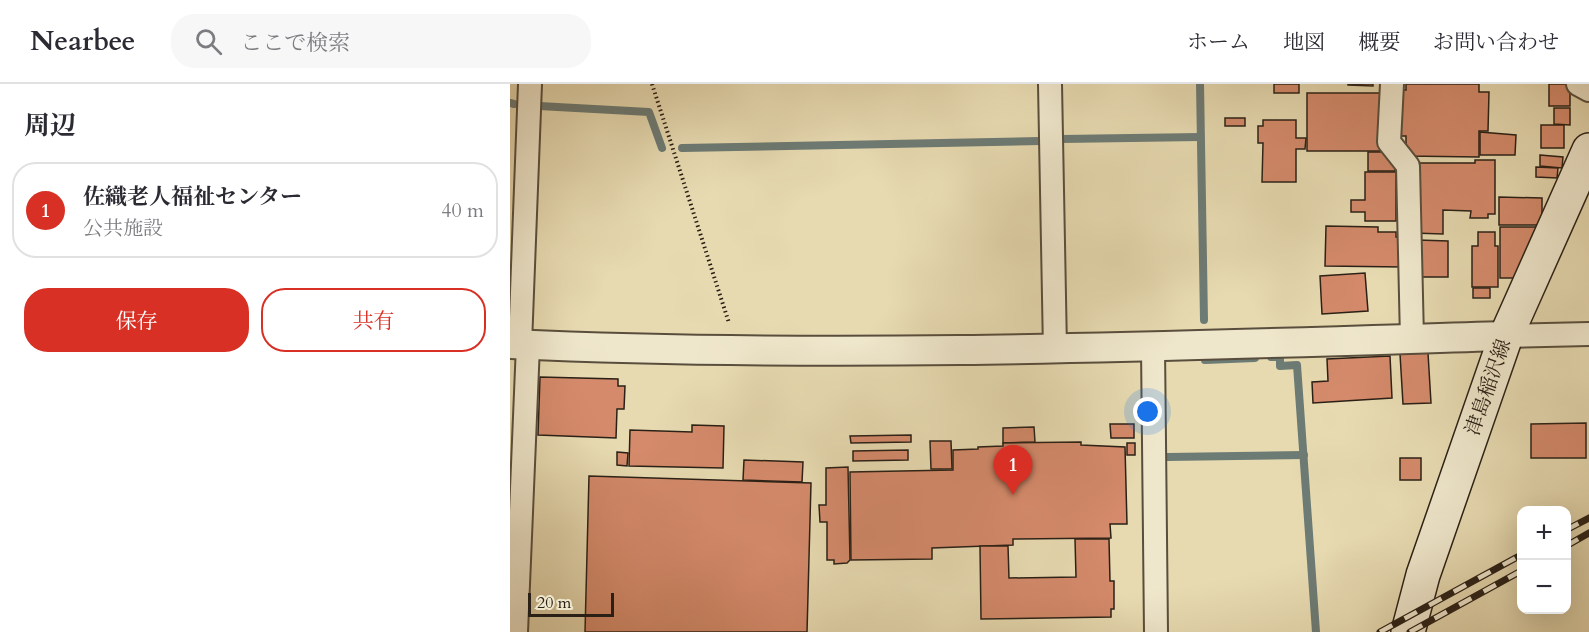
<!DOCTYPE html>
<html lang="ja">
<meta charset="utf-8">
<style>
body{margin:0;font-family:Cardo,"Noto Serif JP",serif;background:#f7f7f7;color:#2b2b33}
.controls{position:absolute;right:18px;bottom:18px;display:grid;overflow:hidden;border-radius:12px;box-shadow:0 6px 24px #0002}
.controls button{width:54px;height:54px;display:grid;place-items:center;padding:0;border:0;border-bottom:2px solid #e1e1e2;background:#fff;color:#2b2b33;font:30px sans-serif}
.scale{position:absolute;left:18px;bottom:15px;width:86px;box-sizing:border-box;padding-left:6px;border:3px solid #2a2016;border-top:0;font-size:16px;line-height:21px;white-space:nowrap;color:#2a2016;-webkit-text-stroke:4px #efe7cc;paint-order:stroke}
.you{position:absolute;left:638px;top:328px;width:21px;height:21px;margin:-15px;border:4px solid #fff;border-radius:50%;background:#1a73e8;box-shadow:0 0 0 9px #1a73e833}
.badge{display:grid;place-items:center;width:39px;height:39px;border-radius:50%;background:#d93025;color:#fff;font-size:20px;font-weight:700}
.pin{position:absolute;translate:-50% -50px;filter:drop-shadow(0 2px 3px #0008)}
.pin::after{content:'';position:absolute;top:32px;width:21px;height:18px;background:inherit;clip-path:polygon(0 0,100% 0,50% 100%)}
.list{margin:0;padding:0;list-style:none}
h2{display:flex;justify-content:space-between;align-items:center;height:78px;margin:0;padding:0 24px;font-size:26px}
h2 small{font-size:20px;font-weight:400;color:#7c7c81}
.list li{display:grid;grid-template-columns:39px 1fr auto;gap:18px;align-items:center;box-sizing:border-box;height:96px;margin:0 12px 12px;padding:0 12px;border:2px solid #e1e1e2;border-radius:24px}
.list b{display:block;font-size:22px;white-space:nowrap}
.list p{margin:0;font-size:20px;white-space:nowrap;color:#7c7c81}
.list em{font-size:20px;font-style:normal;color:#7c7c81}
.actions{display:flex;gap:12px;padding:18px 24px}
.actions a{flex:1;padding:14px 0;border:2px solid #d93025;border-radius:24px;text-align:center;font-size:21px;color:#d93025}
.actions .main{background:#d93025;color:#fff}
.icon{flex:none;width:33px;height:33px;fill:none;stroke:currentColor;stroke-width:2;stroke-linecap:round;stroke-linejoin:round}
.map{position:relative;flex:none;width:1079px;height:548px;overflow:hidden}
header{display:flex;align-items:center;gap:36px;box-sizing:border-box;height:84px;padding:0 30px;background:#fff;border-bottom:2px solid #e1e1e2}
header strong{font-size:28px}
nav{display:flex;gap:33px;margin-inline-start:auto;font-size:21px}
.search{width:420px;height:54px;background:#f7f7f7;display:flex;align-items:center;gap:15px;box-sizing:border-box;padding:0 21px;border-radius:24px;color:#7c7c81;font-size:22px}
main{display:flex}
aside{flex:1;background:#fff}
.map>svg:first-child{display:block}
.lines{fill:none;stroke-linecap:round;stroke-linejoin:round}
.stream{stroke:#6d7b75;stroke-width:8}
.building{fill:#d48a6b;stroke:#2a2016;stroke-width:1.5}
.minor-casing{stroke:#594e3d;stroke-width:26}
.tertiary-casing{stroke:#594e3d;stroke-width:32}
.secondary-casing{stroke:#2a2016;stroke-width:36}
.path{stroke:#2a2016;stroke-width:4;stroke-dasharray:1.5 3;stroke-linecap:butt}
.minor{stroke:#efe7cc;stroke-width:22}
.tertiary{stroke:#efe7cc;stroke-width:28}
.secondary{stroke:#efe7cc;stroke-width:33}
.rail-casing{stroke:#2a2016;stroke-width:7}
.rail{stroke:#efe7cc;stroke-width:4.5;stroke-dasharray:14;stroke-linecap:butt}
.labels{text-anchor:middle;dominant-baseline:central;stroke-width:6;stroke-linejoin:round;paint-order:stroke}
.street-label{font-size:20px;fill:#2a2016;stroke:#efe7cc}
</style>
<header>
<strong>Nearbee</strong>
<div class="search"><svg class="icon" aria-label="search" viewBox="0 0 24 24"><circle cx="10" cy="10" r="6"/><path d="M15 15l6 6"/></svg>ここで検索</div>
<nav><a>ホーム</a><a>地図</a><a>概要</a><a>お問い合わせ</a></nav>
</header>
<main>
<aside>
<h2>周辺<small></small></h2>
<ul class="list">
<li><span class="badge">1</span><div><b>佐織老人福祉センター</b><p>公共施設</p></div><em>40 m</em></li>
</ul>
<div class="actions"><a class="main">保存</a><a>共有</a></div>
</aside>
<div class="map">
<svg width="1079" height="548" viewBox="0 0 1079 548">
<rect width="100%" height="100%" fill="#e7dab1"/>
<filter id="stains"><feTurbulence type="fractalNoise" baseFrequency=".00333" numOctaves="4"/><feColorMatrix values="0 0 0 0 .2 0 0 0 0 .09 0 0 0 0 .02 0 0 0 .5 -.17"/></filter>
<radialGradient id="worn" r=".72"><stop offset=".6" stop-color="#630" stop-opacity="0"/><stop offset="1" stop-color="#630" stop-opacity=".3"/></radialGradient>
<g class="lines">
<g class="stream">
<path d="M690 0 694 236"/>
<path d="M0 19 4 20"/>
<path d="M29 22 139 28 152 64"/>
<path d="M552 55 690 53"/>
<path d="M172 64 530 57"/>
<path d="M761 273H770V282L787 281 806 548"/>
<path d="M695 276 745 274"/>
<path d="M657 373 794 371"/>
</g>
</g>
<g class="building">
<rect x="764" y="0" width="25" height="9"/>
<path d="M838 0H863V2L838 1Z"/>
<path d="M896 0H969V8H979L978 47H969V73L896 72V52H888V6H896Z"/>
<rect x="1039" y="0" width="21" height="22"/>
<rect x="797" y="9" width="75" height="58"/>
<path d="M1044 24H1060V41L1044 40Z"/>
<rect x="715" y="34" width="20" height="8"/>
<path d="M753 36H786V54H796L795 65H786V98H752L753 59H748V42H753Z"/>
<rect x="1031" y="41" width="23" height="23"/>
<path d="M970 48 1006 51 1005 71H970Z"/>
<path d="M858 68H875L885 82V87H858Z"/>
<path d="M1030 71 1053 73 1052 84 1030 82Z"/>
<path d="M965 76H985V130H978V134H960L961 127 933 126V150L903 149 904 79H965Z"/>
<path d="M1026 83 1048 84 1047 94 1026 93Z"/>
<path d="M855 88H886V137H855V128H841V116H855Z"/>
<path d="M989 113 1032 114V141H989Z"/>
<path d="M816 142 868 143V148H886V153H895L894 183 815 182Z"/>
<path d="M990 143H1027L1005 194H990Z"/>
<path d="M968 148H985V162H988V203H962V162H968Z"/>
<path d="M908 156 938 157V193H907Z"/>
<path d="M855 189 858 227 812 230 810 192Z"/>
<rect x="963" y="204" width="17" height="10"/>
<path d="M918 269 921 319 893 320 890 270Z"/>
<path d="M880 272 882 314 803 319 802 298 818 297 817 275Z"/>
<path d="M30 293 108 295V302H115L114 325H107L106 354 28 351Z"/>
<path d="M1076 339V374H1021V340Z"/>
<path d="M600 340H624V354H601Z"/>
<path d="M182 341 214 342 213 384 119 382 120 346 182 348Z"/>
<path d="M524 343 525 358 493 359V344Z"/>
<path d="M401 351V358L341 359 340 352Z"/>
<path d="M420 357H441L442 385H421Z"/>
<path d="M571 358V361L615 363 617 440H600L601 454 503 455V461L422 464V475L341 476 340 388 443 386V366L468 365V363L493 362V359Z"/>
<rect x="617" y="359" width="8" height="12"/>
<path d="M398 366V376L343 377V367Z"/>
<path d="M107 368 118 369 117 382 107 381Z"/>
<rect x="890" y="374" width="21" height="22"/>
<path d="M234 376 293 378 292 398 233 396Z"/>
<path d="M338 383 340 476 337 479 324 480V476H317V438H310L309 421H316V384Z"/>
<path d="M79 392 301 399 297 548H75Z"/>
<path d="M565 455H599L600 497H604V525H601V533L471 535 470 462H498L499 494 566 493Z"/>
</g>
<g class="lines">
<defs>
<g id="minor">
<path d="M540 0 545 266"/>
<path d="M882 0 879 58 898 82 902 255"/>
<path d="M1068 0 1079 6"/>
<path d="M996 252 1079 250"/>
<path d="M10 260 20 0"/>
<path d="M643 263 646 548"/>
<path d="M6 548 18 261"/>
</g>
<path id="tertiary" d="M0 260C332 275 664 262 996 252"/>
<path id="secondary" d="M898 548 913 491 996 252 1079 66"/>
</defs>
<use href="#minor" class="minor-casing"/>
<use href="#tertiary" class="tertiary-casing"/>
<use href="#secondary" class="secondary-casing"/>
<path class="path" d="M142 0 219 239"/>
<use href="#minor" class="minor"/>
<use href="#tertiary" class="tertiary"/>
<use href="#secondary" class="secondary"/>
<defs>
<g id="rail">
<path d="M1056 446 1079 434"/>
<path d="M1056 462 1079 449"/>
<path d="M870 548 1011 471"/>
<path d="M900 548 1011 487"/>
</g>
</defs>
<use href="#rail" class="rail-casing"/>
<use href="#rail" class="rail"/>
</g>
<g class="labels">
<g class="street-label">
<text transform="translate(978 303) rotate(-71)">津島稲沢線</text>
</g>
</g>
<rect width="100%" height="100%" filter="url(#stains)"/>
<rect width="100%" height="100%" fill="url(#worn)"/>
</svg>
<div class="controls">
<button>+</button>
<button>−</button>
</div>
<div class="scale">20 m</div>
<div class="you"></div>
<div class="pin badge" style="left:503px;top:411px">1</div>
</div>
</main>
